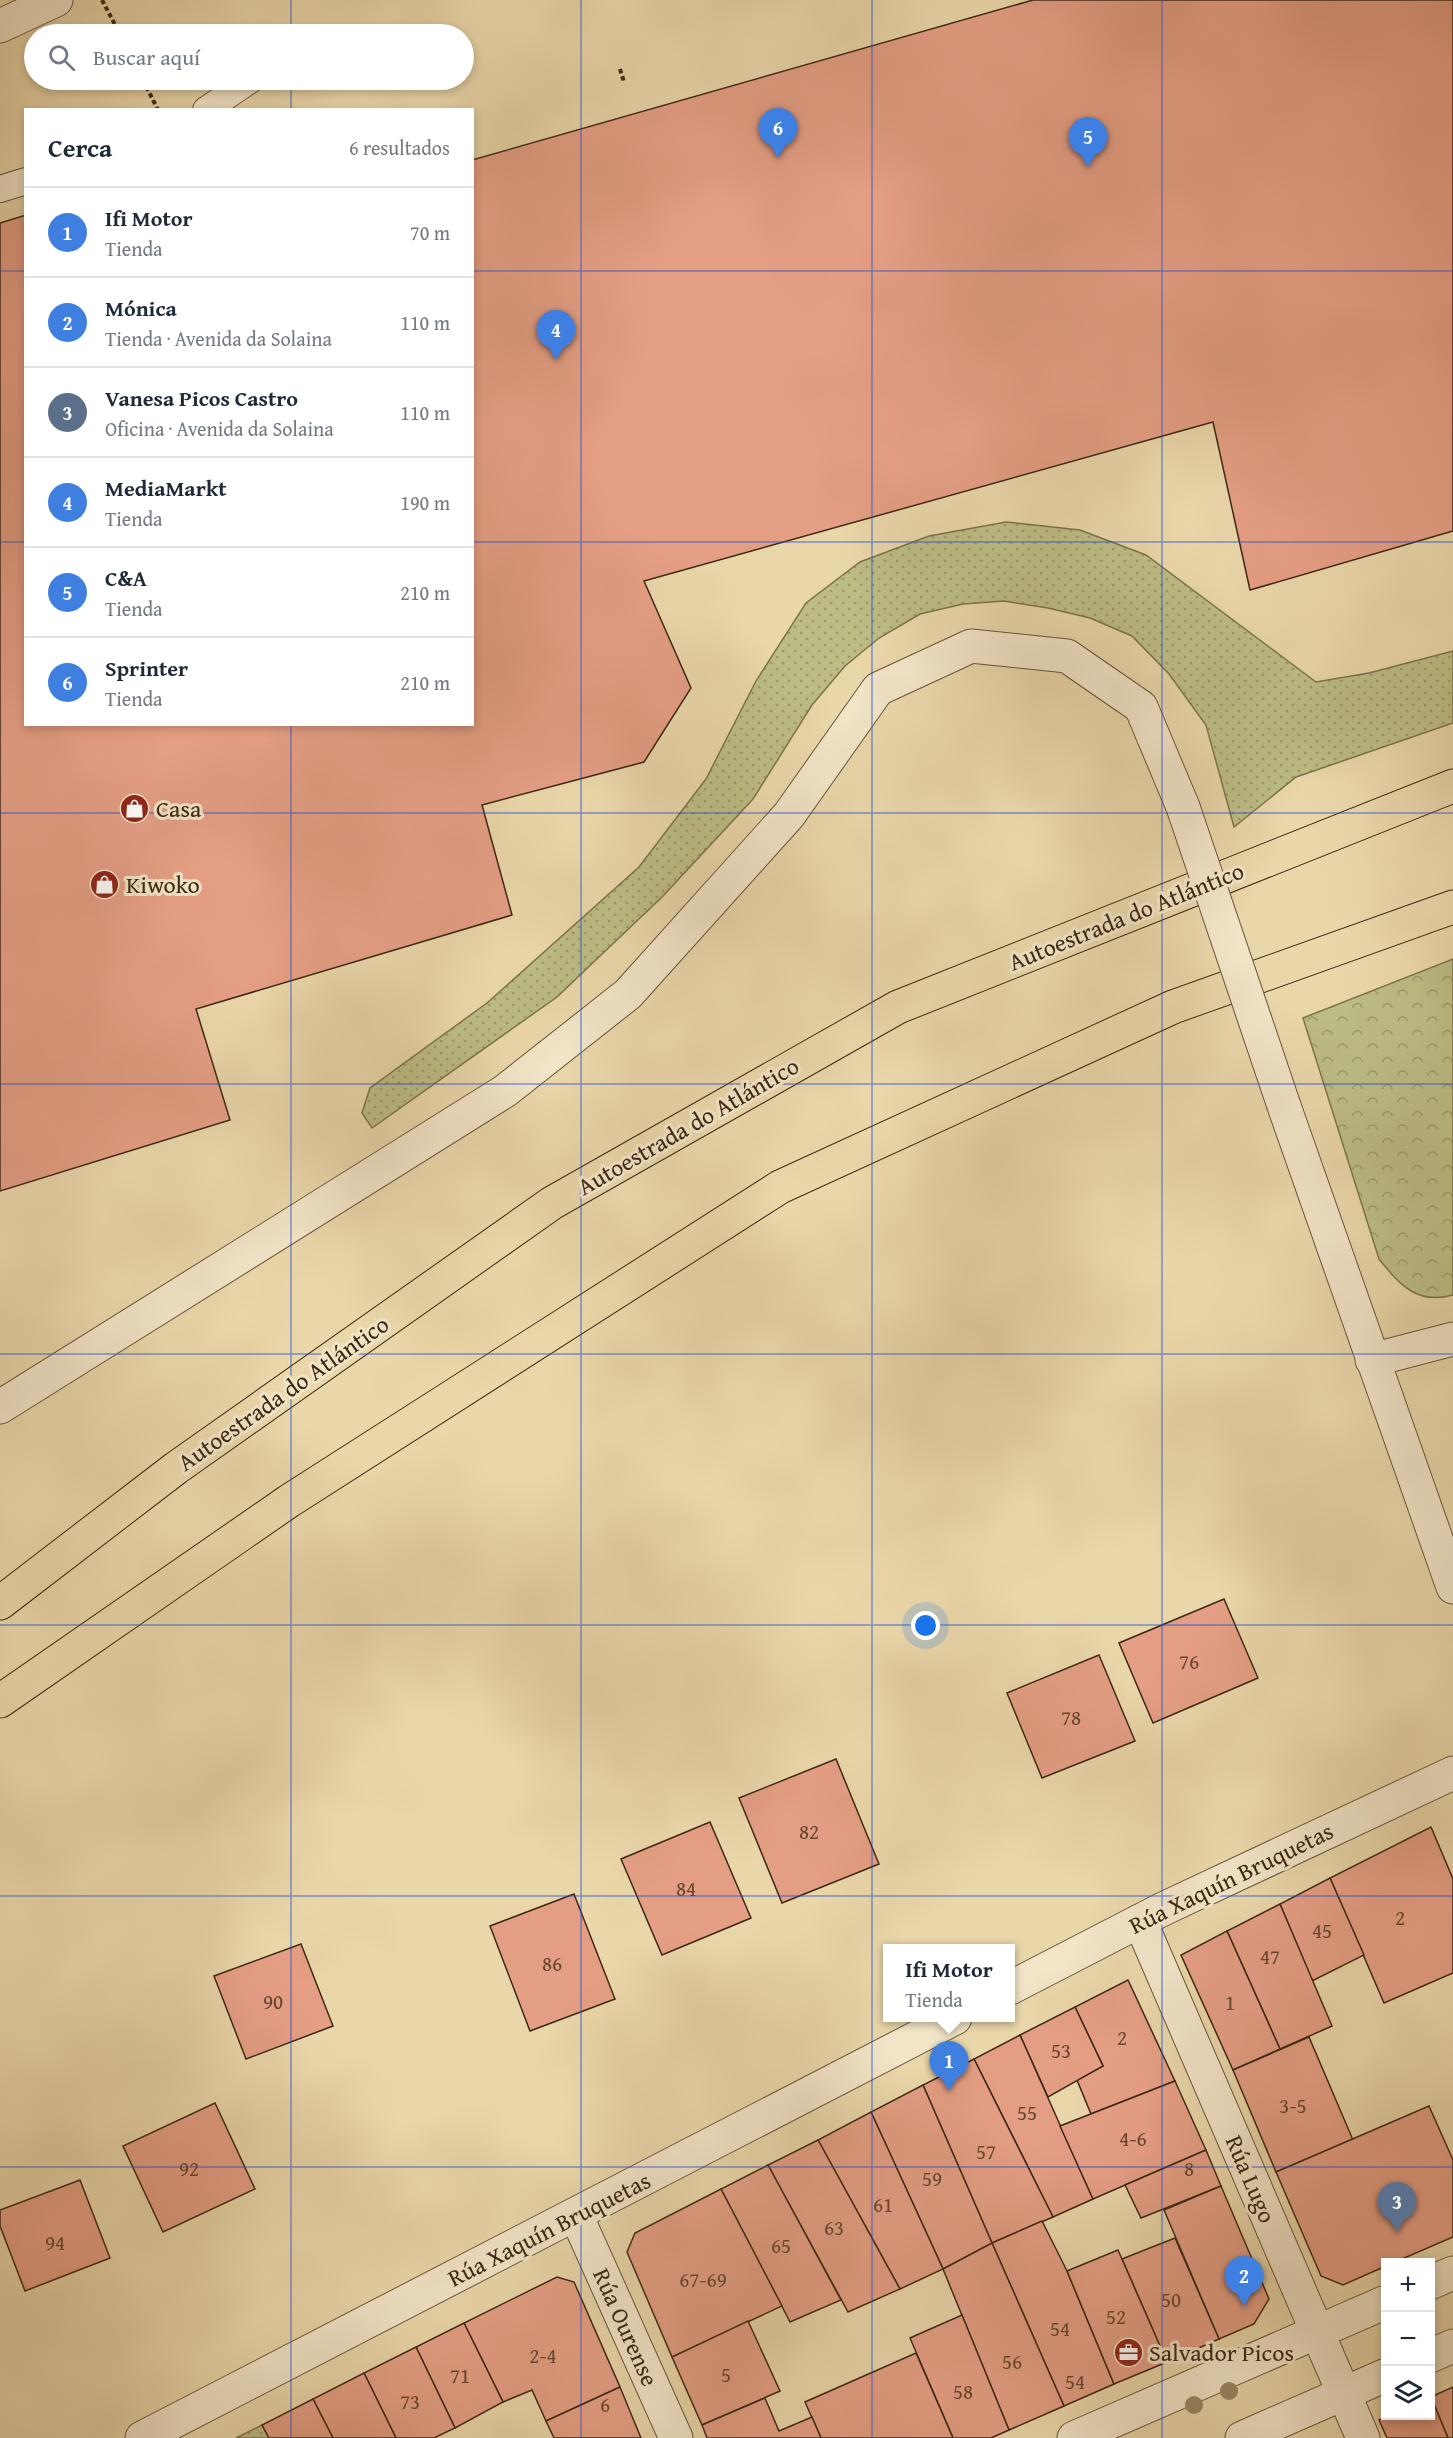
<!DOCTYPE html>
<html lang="es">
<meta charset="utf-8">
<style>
body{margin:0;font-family:"Gentium Book Plus",serif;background:#f2f2f3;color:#1f2937}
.controls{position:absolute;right:18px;bottom:18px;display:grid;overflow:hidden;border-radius:0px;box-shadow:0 3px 9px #0003}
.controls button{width:54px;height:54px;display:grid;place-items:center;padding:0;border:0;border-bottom:2px solid #e0e1e3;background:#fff;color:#1f2937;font:30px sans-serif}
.you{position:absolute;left:926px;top:1626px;width:21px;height:21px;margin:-15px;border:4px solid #fff;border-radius:50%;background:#1a73e8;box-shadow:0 0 0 9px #1a73e833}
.badge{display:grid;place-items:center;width:39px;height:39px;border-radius:50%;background:#2563eb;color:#fff;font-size:20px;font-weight:700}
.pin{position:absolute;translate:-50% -50px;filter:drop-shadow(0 2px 3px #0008)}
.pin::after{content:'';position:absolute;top:32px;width:21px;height:18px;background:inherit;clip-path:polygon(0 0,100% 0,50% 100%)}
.popup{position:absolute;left:883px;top:1944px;width:132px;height:78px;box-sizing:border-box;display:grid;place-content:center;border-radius:0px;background:#fff;filter:drop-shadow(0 2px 4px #0005);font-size:20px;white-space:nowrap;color:#747a83}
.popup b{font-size:22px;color:#1f2937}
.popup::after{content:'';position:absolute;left:50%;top:100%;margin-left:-12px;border:12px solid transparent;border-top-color:#fff}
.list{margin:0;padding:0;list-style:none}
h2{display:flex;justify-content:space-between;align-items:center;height:78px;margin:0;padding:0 24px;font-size:26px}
h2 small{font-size:20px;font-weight:400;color:#747a83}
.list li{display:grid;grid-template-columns:39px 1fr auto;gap:18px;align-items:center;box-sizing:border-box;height:90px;padding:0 24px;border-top:2px solid #e0e1e3}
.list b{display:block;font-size:22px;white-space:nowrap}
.list p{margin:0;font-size:20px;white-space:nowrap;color:#747a83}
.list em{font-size:20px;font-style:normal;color:#747a83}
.icon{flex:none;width:33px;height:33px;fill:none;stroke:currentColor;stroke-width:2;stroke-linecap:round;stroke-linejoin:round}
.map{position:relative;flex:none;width:1453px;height:2438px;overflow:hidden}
.search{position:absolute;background:#fff;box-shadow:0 3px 9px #0003;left:24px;top:24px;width:450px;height:66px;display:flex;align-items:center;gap:15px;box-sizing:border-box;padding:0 21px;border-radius:33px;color:#747a83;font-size:22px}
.panel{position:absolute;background:#fff;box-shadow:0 3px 9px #0003;left:24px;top:108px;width:450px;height:618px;border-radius:0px}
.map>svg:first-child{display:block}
.grass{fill:url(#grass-dots);stroke:#7c724c;stroke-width:1.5}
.park{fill:url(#park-crowns);stroke:#7c724c;stroke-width:1.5}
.building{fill:#e49e84;stroke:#3d2813;stroke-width:1.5}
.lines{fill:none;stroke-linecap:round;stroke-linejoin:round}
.service-casing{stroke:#685438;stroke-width:28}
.minor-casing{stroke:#685438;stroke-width:35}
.motorway-casing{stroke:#3d2813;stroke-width:35}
.path{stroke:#3d2813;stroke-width:4;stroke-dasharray:4.5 3;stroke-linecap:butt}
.service{stroke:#f1e4c7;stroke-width:26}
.minor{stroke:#f1e4c7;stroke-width:33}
.motorway{stroke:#e9d6a9;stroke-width:33}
.minor-bridge-casing{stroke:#685438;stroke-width:35;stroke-linecap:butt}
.minor-bridge{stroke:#f1e4c7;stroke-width:33}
.tree{fill:#988763}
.grid{fill:none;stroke:#1d4ed8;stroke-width:1.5;stroke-opacity:0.55}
.labels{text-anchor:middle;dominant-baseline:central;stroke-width:6;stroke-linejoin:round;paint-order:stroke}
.number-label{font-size:21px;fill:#67462f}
.poi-label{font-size:24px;fill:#3d2813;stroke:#f1e4c7;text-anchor:start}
.street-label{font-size:24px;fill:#3d2813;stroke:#f1e4c7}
</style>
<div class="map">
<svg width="1453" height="2438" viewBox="0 0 1453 2438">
<defs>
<pattern id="grass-dots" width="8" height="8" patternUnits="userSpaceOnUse" patternTransform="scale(1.5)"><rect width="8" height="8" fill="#bcbc84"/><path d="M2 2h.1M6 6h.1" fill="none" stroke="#9a996b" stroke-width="1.8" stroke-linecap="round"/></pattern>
<pattern id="park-crowns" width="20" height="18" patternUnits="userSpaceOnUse" patternTransform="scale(1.5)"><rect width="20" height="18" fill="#bcbc84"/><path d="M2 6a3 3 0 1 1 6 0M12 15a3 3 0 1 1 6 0" fill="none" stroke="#9a996b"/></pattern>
</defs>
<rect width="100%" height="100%" fill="#e9d6a9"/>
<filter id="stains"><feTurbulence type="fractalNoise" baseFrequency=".00333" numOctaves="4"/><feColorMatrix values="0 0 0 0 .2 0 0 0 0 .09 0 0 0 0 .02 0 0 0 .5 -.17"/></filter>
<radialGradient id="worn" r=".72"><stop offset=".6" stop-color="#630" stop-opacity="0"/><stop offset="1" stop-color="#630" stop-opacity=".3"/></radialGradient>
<g class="grass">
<path d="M1006 522 1080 530 1146 555 1316 682 1369 673 1453 651V723L1296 777 1234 827 1206 725 1169 674 1132 636 1090 618 1048 608 1004 601 963 604 920 614 879 638 845 666 812 705 753 799 663 896 557 997 372 1128 362 1113 370 1088 487 1003 639 867 706 779 756 681 806 603 860 562 929 536Z"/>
<path d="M262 2425 269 2438H236Z"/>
</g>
<path class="park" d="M1453 959V1295C1417 1305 1400 1285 1379 1259L1303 1018Z"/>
<g class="building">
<path d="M1033 0H1453V531L1250 590 1213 422 644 581 691 688 644 762 482 805 512 915 196 1009 230 1120 0 1191V223L26 215V724H472V160Z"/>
<path d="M1224 1599 1258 1678 1153 1723 1119 1643Z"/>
<path d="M1099 1655 1135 1741 1042 1778 1007 1693Z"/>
<path d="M836 1759 879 1864 782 1903 739 1798Z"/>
<path d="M710 1822 751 1918 662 1955 621 1859Z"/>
<path d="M1431 1827 1453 1879V1973L1384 2003 1330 1878Z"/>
<path d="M1330 1878 1364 1955 1312 1981 1280 1904Z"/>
<path d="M574 1894 615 1999 530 2031 490 1926Z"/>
<path d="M1280 1904 1332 2026 1280 2049 1227 1931Z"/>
<path d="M1227 1931 1280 2049 1233 2070 1181 1955Z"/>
<path d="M301 1944 333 2026 246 2059 214 1976Z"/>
<path d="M1128 1980 1175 2081 1091 2114 1077 2080 1103 2066 1075 2007Z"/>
<path d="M1075 2007 1103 2066 1048 2097 1020 2035Z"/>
<path d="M1020 2035 1093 2199 1053 2217 974 2059Z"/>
<path d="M1309 2037 1353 2140 1276 2172 1233 2070Z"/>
<path d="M974 2059 1053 2217 992 2243 923 2085Z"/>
<path d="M1175 2081 1206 2150 1093 2199 1060 2126Z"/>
<path d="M923 2085 992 2243 943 2269 871 2112Z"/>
<path d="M215 2103 255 2189 163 2232 123 2146Z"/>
<path d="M1429 2106 1453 2160V2237L1395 2262H1386V2266L1343 2285 1321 2276 1276 2172Z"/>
<path d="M871 2112 943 2269 900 2289 818 2140Z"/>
<path d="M818 2140 900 2289 848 2312 768 2165Z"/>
<path d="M1206 2150 1221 2186 1141 2218 1125 2185Z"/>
<path d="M768 2165 841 2300 790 2322 721 2189Z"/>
<path d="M80 2180 110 2258 25 2291 0 2226V2210Z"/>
<path d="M1221 2186 1269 2299 1254 2324 1219 2339 1164 2210Z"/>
<path d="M721 2189 782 2306 672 2357 627 2252 635 2233Z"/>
<path d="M1042 2221 1067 2271 1114 2384 1064 2406 992 2243Z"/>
<path d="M1175 2238 1219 2339 1167 2362 1122 2259Z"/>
<path d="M992 2243 1064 2406 1009 2430 943 2269Z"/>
<path d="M1118 2250 1167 2362 1114 2384 1067 2271Z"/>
<path d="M557 2277 574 2282 620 2387 546 2421 532 2390 503 2402 464 2323Z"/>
<path d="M962 2315 1009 2430 991 2438H953L910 2338Z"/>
<path d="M748 2321 780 2391 702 2425 672 2357Z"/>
<path d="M464 2323 503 2402 455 2428 416 2347Z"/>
<path d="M416 2347 455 2428 434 2438H396L364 2373Z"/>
<path d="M916 2353 953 2438H821L805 2402Z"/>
<path d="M364 2373 396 2438H333L313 2399Z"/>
<path d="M620 2387 641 2438H554L546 2421Z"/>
<path d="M1453 2387V2438H1448L1431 2397Z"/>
<path d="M1431 2397 1448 2438H1387L1379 2420 1389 2416H1430Z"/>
<path d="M765 2398 779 2431 812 2417 821 2438H707L702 2425Z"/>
<path d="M313 2399 333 2438H269L262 2425Z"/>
</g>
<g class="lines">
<defs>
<g id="service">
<path d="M206 110 250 80"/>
<path d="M0 189 26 181"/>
</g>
<g id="minor">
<path d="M0 26 56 0"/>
<path d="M1284 1106 1453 1587"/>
<path d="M1372 1360 1453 1339"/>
<path d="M0 1407 505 1091 628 994 789 815 878 689 971 646 1067 656 1141 707 1183 807"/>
<path d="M1140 1921 1363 2438"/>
<path d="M1010 1988 1163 1909 1453 1773"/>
<path d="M576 2215 676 2438"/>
<path d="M1430 2283 1453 2273"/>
<path d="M1430 2356 1453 2346"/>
<path d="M142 2438 955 2018"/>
<path d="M1074 2438 1386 2302"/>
<path d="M1242 2438 1386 2375"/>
</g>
<g id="motorway">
<path d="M0 1603 176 1468 552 1203 898 1007 1453 786"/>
<path d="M0 1701 289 1501 780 1187 1173 1007 1453 907"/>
</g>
</defs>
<use href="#service" class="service-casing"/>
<use href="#minor" class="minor-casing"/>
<use href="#motorway" class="motorway-casing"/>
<g class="path">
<path d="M102 0 120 34"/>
<path d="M620 69 624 82"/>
<path d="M143 80 158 110"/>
</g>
<use href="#service" class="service"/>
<use href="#minor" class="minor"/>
<use href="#motorway" class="motorway"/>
<defs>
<path id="minor-bridge" d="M1183 807 1284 1106"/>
</defs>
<use href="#minor-bridge" class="minor-bridge-casing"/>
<use href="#minor-bridge" class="minor-bridge"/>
</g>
<g class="tree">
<circle cx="1229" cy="2391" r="9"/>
<circle cx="1194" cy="2405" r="9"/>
</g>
<path class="grid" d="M291 0V34M581 0V2438M872 0V2438M1162 0V2438M291 80V110M0 271H26M472 271H1453M0 542H26M472 542H1453M291 724V2438M0 813H1453M0 1084H1453M0 1354H1453M0 1625H1453M0 1896H1453M0 2167H1453"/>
<defs>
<symbol id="shop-disc" viewBox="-11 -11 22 22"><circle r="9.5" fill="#8f2418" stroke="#f1e4c7"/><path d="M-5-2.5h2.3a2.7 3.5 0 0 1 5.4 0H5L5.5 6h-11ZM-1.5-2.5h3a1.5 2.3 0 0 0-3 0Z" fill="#fff"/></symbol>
<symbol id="office-disc" viewBox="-11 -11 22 22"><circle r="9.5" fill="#8f2418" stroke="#f1e4c7"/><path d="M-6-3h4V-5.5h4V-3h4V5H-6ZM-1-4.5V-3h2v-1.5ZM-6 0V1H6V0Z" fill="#fff"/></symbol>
</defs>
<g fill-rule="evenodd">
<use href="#shop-disc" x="118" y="792" width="33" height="33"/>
<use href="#shop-disc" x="88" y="868" width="33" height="33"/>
<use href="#office-disc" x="1112" y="2336" width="33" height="33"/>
</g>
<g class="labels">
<g class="number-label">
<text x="1189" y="1661">76</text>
<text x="1071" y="1717">78</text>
<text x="809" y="1831">82</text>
<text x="686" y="1888">84</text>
<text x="1400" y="1917">2</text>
<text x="1322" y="1930">45</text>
<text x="1270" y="1956">47</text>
<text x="552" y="1963">86</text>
<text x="273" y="2001">90</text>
<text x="1230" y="2002">1</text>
<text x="1122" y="2037">2</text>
<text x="1061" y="2050">53</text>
<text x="1293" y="2105">3-5</text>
<text x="1027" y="2112">55</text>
<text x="1133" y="2138">4-6</text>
<text x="986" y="2151">57</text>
<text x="189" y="2168">92</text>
<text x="1189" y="2168">8</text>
<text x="932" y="2178">59</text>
<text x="883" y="2204">61</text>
<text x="834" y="2227">63</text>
<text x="55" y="2242">94</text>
<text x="781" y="2245">65</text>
<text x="703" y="2279">67-69</text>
<text x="1171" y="2299">50</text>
<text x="1116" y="2316">52</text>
<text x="1060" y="2328">54</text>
<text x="543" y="2355">2-4</text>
<text x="1012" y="2361">56</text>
<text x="726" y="2374">5</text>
<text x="460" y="2375">71</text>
<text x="1075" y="2381">54</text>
<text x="963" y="2391">58</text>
<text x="410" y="2401">73</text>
<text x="605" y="2404">6</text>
</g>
<g class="poi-label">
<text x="156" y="808">Casa</text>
<text x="126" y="884">Kiwoko</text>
<text x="1149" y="2352">Salvador Picos</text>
</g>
<g class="street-label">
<text transform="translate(1126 916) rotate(-22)">Autoestrada do Atlántico</text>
<text transform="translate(688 1126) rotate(-30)">Autoestrada do Atlántico</text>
<text transform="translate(283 1393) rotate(-35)">Autoestrada do Atlántico</text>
<text transform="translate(1231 1878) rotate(-26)">Rúa Xaquín Bruquetas</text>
<text transform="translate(1251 2179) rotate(67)">Rúa Lugo</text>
<text transform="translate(549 2229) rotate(-27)">Rúa Xaquín Bruquetas</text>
<text transform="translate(626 2327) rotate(66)">Rúa Ourense</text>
</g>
</g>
<rect width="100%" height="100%" filter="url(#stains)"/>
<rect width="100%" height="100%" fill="url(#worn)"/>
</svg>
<div class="controls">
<button>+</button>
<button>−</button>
<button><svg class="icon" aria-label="layers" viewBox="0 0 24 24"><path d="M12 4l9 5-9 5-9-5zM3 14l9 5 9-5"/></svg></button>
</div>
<div class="you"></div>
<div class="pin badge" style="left:949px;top:2091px;background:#3f7fe0">1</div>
<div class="popup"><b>Ifi Motor</b>Tienda</div>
<div class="pin badge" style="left:1244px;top:2306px;background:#3f7fe0">2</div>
<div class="pin badge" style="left:1397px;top:2232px;background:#5c6f8a">3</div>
<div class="pin badge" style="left:556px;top:360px;background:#3f7fe0">4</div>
<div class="pin badge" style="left:1088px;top:167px;background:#3f7fe0">5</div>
<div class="pin badge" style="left:778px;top:158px;background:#3f7fe0">6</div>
<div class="search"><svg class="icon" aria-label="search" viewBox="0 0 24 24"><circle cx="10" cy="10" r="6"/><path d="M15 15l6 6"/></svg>Buscar aquí</div>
<section class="panel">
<h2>Cerca<small>6 resultados</small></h2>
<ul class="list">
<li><span class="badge" style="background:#3f7fe0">1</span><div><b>Ifi Motor</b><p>Tienda</p></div><em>70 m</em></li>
<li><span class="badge" style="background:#3f7fe0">2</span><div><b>Mónica</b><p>Tienda · Avenida da Solaina</p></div><em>110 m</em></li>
<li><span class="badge" style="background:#5c6f8a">3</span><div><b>Vanesa Picos Castro</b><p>Oficina · Avenida da Solaina</p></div><em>110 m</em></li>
<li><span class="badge" style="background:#3f7fe0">4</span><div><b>MediaMarkt</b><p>Tienda</p></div><em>190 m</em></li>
<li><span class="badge" style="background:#3f7fe0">5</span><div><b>C&amp;A</b><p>Tienda</p></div><em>210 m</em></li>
<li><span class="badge" style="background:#3f7fe0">6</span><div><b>Sprinter</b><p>Tienda</p></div><em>210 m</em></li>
</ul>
</section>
</div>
